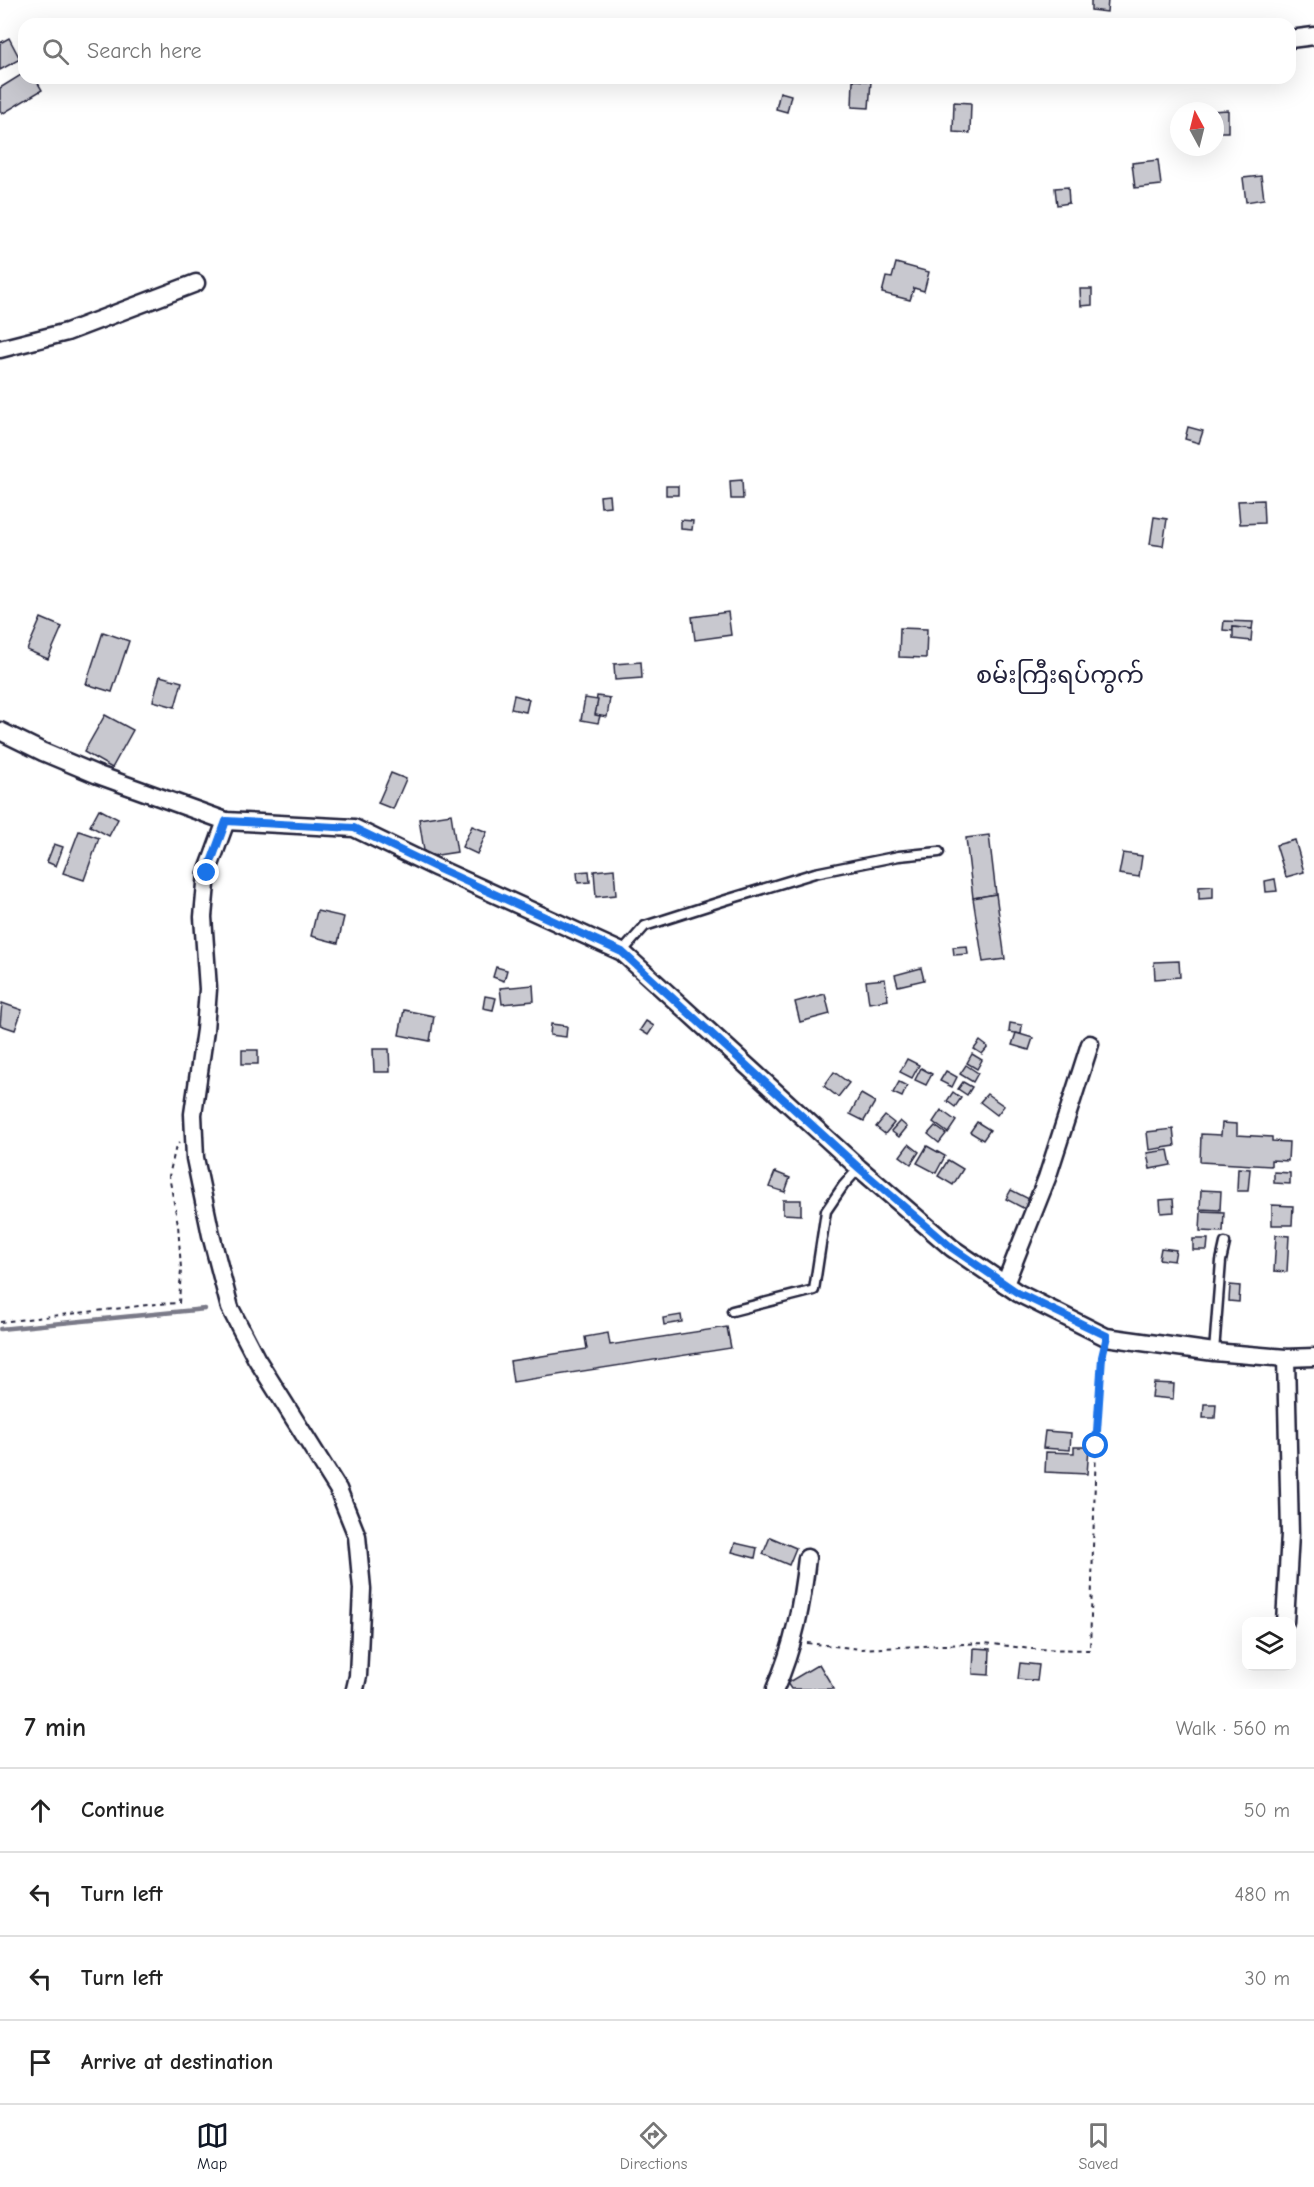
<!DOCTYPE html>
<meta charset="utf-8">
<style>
body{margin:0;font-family:"Comic Neue","Noto Sans Myanmar",sans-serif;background:#f6f6f6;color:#222}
.controls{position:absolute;right:18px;bottom:18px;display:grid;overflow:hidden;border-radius:12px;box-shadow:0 6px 24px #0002}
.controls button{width:54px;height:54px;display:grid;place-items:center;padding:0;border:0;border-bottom:2px solid #e0e0e0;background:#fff;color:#222;font:30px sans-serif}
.compass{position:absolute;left:1170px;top:102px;width:54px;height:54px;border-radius:50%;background:#fff;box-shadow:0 6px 24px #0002;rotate:353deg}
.stop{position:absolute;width:18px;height:18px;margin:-14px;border:4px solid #1a73e8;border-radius:50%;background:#fff}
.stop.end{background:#1a73e8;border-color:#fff;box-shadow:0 2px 6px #0008}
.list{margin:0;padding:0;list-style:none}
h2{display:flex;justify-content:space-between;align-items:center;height:78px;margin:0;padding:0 24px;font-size:26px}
h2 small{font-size:20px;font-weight:400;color:#767676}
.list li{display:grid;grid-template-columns:39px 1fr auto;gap:18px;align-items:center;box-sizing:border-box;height:84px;padding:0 24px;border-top:2px solid #e0e0e0}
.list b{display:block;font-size:22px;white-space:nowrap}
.list em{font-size:20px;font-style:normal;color:#767676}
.icon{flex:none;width:33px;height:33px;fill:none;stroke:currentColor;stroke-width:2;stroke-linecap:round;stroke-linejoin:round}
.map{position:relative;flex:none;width:1314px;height:1689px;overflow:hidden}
.search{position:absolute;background:#fff;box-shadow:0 6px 24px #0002;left:18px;right:18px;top:18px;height:66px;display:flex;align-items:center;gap:15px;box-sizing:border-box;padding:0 21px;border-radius:18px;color:#767676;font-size:22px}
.sheet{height:414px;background:#fff}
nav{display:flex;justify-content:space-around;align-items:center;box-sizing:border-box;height:84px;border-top:2px solid #e0e0e0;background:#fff;font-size:16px;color:#767676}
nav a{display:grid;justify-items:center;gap:3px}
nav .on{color:#111827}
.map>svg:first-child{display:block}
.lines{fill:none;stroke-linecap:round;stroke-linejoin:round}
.stream{stroke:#7a7a88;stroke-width:4.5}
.building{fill:#c8c8cf;stroke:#22223b;stroke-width:1.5}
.service-casing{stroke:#22223b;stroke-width:13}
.minor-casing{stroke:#22223b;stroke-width:21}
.path{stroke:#22223b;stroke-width:2;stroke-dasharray:4.5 4.5;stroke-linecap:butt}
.service{stroke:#fff;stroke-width:8}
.minor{stroke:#fff;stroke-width:16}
.route{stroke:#1a73e8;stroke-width:8}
.labels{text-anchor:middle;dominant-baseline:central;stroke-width:6;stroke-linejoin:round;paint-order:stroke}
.quarter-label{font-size:24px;fill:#22223b;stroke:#fff}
</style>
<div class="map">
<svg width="1314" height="1689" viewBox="0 0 1314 1689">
<rect width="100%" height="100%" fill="#fff"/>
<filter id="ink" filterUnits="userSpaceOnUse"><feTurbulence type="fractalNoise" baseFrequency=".0167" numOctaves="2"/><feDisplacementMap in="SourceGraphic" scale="12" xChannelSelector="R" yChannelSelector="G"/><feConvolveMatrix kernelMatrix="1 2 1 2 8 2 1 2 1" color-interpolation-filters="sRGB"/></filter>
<g filter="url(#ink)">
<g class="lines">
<path class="stream" d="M0 1329 205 1309"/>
</g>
<g class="building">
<path d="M1091 0H1108L1107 12 1091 10Z"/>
<path d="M9 38 20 59 0 70V43Z"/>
<path d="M24 73V78H35L42 90 2 114 0 110V88Z"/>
<path d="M853 80 871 81 869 108 852 107Z"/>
<path d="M780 92 791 95 787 112 776 109Z"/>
<path d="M954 102 971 103 970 133 953 132Z"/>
<path d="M1228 110V132H1215V111H1210Z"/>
<path d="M1158 160 1161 185 1135 188 1132 163Z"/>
<path d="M1261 176 1264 199 1246 202 1243 178Z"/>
<path d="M1068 187 1069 203 1057 205 1055 188Z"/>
<path d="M896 263 929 272 924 291 914 288 910 300 882 293 886 277 892 278Z"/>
<path d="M1080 289H1092V305L1081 306Z"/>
<path d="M1188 427 1203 431 1199 443 1185 439Z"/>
<path d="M742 480 743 499H731L730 481Z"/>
<rect x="666" y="486" width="12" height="9"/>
<path d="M609 495 610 506 601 507 600 496Z"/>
<path d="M1263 500 1264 523 1240 524 1238 501Z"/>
<path d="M1154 517 1167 519 1163 546 1150 544Z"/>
<path d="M681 520 693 521 692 530 681 529Z"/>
<path d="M728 612 731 635 695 640 692 617Z"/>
<path d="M41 618 62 627 48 659 27 650Z"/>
<path d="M1224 621 1253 622 1252 629 1233 627V631L1223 630Z"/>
<path d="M1233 627 1252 629 1251 641 1233 639Z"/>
<path d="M900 628 927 629 926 658 899 657Z"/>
<path d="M103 632 129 641 112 692 86 684Z"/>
<path d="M641 662 642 678 615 680 614 664Z"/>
<path d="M160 676 182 682 175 707 153 701Z"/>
<path d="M514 695 529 699 526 712 511 709Z"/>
<path d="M597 696 610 698 607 717 595 715Z"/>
<path d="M585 698 598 700 595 715 600 716 598 723 581 720Z"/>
<path d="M105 715 133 730 112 768 84 752Z"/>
<path d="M391 773 406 779 393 809 378 803Z"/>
<path d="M99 809 118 819 109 836 90 826Z"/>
<path d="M451 814 457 852 425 857 419 819Z"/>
<path d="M472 826 487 832 477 854 462 847Z"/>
<path d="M79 831 99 838 84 880 63 873Z"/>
<path d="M989 835 996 894 973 898 966 838Z"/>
<path d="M1295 840 1304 872 1286 877 1276 845Z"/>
<path d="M54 844 63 847 56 866 47 862Z"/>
<path d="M1123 853 1142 856 1139 877 1119 874Z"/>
<path d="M614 869 616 895 596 897 594 871Z"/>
<path d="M589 871 590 882 578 883 577 872Z"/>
<path d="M1275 879 1277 891 1266 892 1265 881Z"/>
<path d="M1213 886V898L1199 899V887Z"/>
<path d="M996 894 1005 959 983 962 973 898Z"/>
<path d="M317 911 344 917 338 943 311 936Z"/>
<path d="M967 946 968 954 954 955 953 947Z"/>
<path d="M1179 961 1180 977 1155 979 1154 962Z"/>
<path d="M496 967 507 970 504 981 493 977Z"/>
<path d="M921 968 924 980 898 986 895 975Z"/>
<path d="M885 979 888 1000 869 1003 866 981Z"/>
<path d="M533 985 534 1001 502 1004 500 988Z"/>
<path d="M825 994 830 1014 800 1022 795 1002Z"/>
<path d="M485 996 496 998 493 1010 483 1008Z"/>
<path d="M2 1003 22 1010 15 1030 0 1025Z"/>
<path d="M404 1010 434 1016 430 1041 399 1035Z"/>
<path d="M646 1021 654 1026 648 1035 640 1030Z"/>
<path d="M1010 1023 1022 1025 1021 1034 1009 1032Z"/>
<path d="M551 1024 567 1026 566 1037 550 1035Z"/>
<path d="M1016 1033 1033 1038 1029 1050 1012 1045Z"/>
<path d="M980 1041 988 1047 982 1054 974 1049Z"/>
<path d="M373 1049H389L390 1072H374Z"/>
<rect x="242" y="1050" width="16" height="14"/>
<path d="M972 1054 982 1060 977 1069 967 1063Z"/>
<path d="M907 1059 919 1065 912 1078 900 1072Z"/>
<path d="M966 1065 978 1073 973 1082 960 1074Z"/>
<path d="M921 1068 932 1074 926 1085 915 1080Z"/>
<path d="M946 1071 957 1077 952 1087 940 1081Z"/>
<path d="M834 1072 849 1083 838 1097 824 1086Z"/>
<path d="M899 1082 907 1086 902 1097 893 1093Z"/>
<path d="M963 1082 972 1087 967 1095 958 1089Z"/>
<path d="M953 1092 961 1098 955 1107 947 1101Z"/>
<path d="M861 1094 875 1102 864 1121 850 1114Z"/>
<path d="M987 1094 1004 1106 997 1115 980 1102Z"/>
<path d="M941 1110 956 1121 948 1133 933 1122Z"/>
<path d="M885 1116 894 1123 885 1134 876 1127Z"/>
<path d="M900 1121 907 1127 899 1137 891 1131Z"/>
<path d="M977 1122 990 1130 983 1140 970 1132Z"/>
<path d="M1222 1123 1237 1124V1135L1272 1137V1141L1289 1142 1288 1161 1271 1160V1166L1200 1162 1201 1134 1221 1135Z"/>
<path d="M935 1126 946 1134 939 1143 928 1134Z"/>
<path d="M1173 1129 1175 1146 1149 1150 1147 1132Z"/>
<path d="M909 1144 919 1152 911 1164 900 1156Z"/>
<path d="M927 1146 945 1156 936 1173 917 1163Z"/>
<path d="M1168 1150 1171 1165 1150 1169 1147 1153Z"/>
<path d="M948 1160 963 1169 953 1185 938 1176Z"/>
<path d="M1238 1168 1250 1169 1248 1191H1237Z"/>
<path d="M775 1172 790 1178 785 1192 769 1187Z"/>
<path d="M1274 1172 1290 1173V1184L1274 1183Z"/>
<path d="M1011 1190 1029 1199 1025 1209 1006 1199Z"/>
<path d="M1201 1190 1221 1191 1220 1210 1200 1209Z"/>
<path d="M1173 1199 1174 1212 1161 1213 1160 1200Z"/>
<path d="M783 1200H801V1215L783 1214Z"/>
<path d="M1272 1205 1293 1206 1292 1225H1272Z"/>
<path d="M1201 1211 1224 1212 1223 1232 1200 1231Z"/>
<path d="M1276 1235 1289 1236 1287 1272 1274 1271Z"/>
<path d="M1193 1239H1208L1207 1250H1193Z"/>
<path d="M1161 1248 1176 1250 1174 1261 1159 1259Z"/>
<path d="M1230 1285 1240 1286 1239 1302 1229 1301Z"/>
<path d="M681 1315 682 1322 664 1325 663 1318Z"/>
<path d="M727 1327 731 1348 513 1382 510 1361 587 1349 585 1337 608 1333 610 1345Z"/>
<path d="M1154 1383 1174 1384 1173 1399 1152 1397Z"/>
<path d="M1204 1404H1216L1215 1418H1203Z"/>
<path d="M1045 1431 1071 1433 1070 1450 1043 1448Z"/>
<path d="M1074 1447H1089L1087 1474 1045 1472 1046 1452 1074 1453Z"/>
<path d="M770 1537 796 1548 789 1565 763 1554Z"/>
<path d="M735 1543 757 1548 755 1558 732 1552Z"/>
<path d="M974 1648 990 1649 989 1675 973 1674Z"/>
<path d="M1020 1663 1039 1665 1037 1681 1018 1679Z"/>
<path d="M819 1664 834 1689H791L787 1683Z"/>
</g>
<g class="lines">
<defs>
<g id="service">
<path d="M622 952 645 926 726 900 815 873 899 856 939 852"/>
<path d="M732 1311 814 1290 826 1211 843 1186 859 1168"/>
<path d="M1214 1352 1221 1261 1225 1243"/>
</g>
<g id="minor">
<path d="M1290 39 1314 36"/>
<path d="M0 349 67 332 196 283"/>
<path d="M0 731 43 752 98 775 226 821 354 828 437 868 622 952 859 1168 952 1248 1018 1293 1106 1337 1214 1352 1286 1358 1314 1357"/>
<path d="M226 821 207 873 203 917 208 989 205 1030 193 1114 195 1158 211 1235 230 1308 256 1358 338 1489 357 1536 362 1589 358 1676 355 1689"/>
<path d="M1005 1284 1047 1178 1090 1044"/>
<path d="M1285 1622 1290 1534 1286 1358"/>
<path d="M775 1689C794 1646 802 1604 807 1558"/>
</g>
</defs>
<use href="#service" class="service-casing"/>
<use href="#minor" class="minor-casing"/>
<g class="path">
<path d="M0 1322 157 1304 179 1303 181 1269 178 1224 169 1176 176 1146 179 1143"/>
<path d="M807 1643 861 1649 985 1643 1031 1649 1090 1650 1096 1446 1103 1352"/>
</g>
<use href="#service" class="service"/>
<use href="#minor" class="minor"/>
</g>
</g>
<g class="lines" filter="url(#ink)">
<path class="route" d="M207 873 226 821 354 828 437 868 622 952 859 1168 952 1248 1018 1293 1107 1336 1102 1357 1096 1446"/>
</g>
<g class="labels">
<g class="quarter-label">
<text x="1060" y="675">စမ်းကြီးရပ်ကွက်</text>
</g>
</g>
</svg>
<div class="controls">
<button><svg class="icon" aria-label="layers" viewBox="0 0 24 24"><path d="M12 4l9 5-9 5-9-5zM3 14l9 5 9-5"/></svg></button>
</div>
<svg class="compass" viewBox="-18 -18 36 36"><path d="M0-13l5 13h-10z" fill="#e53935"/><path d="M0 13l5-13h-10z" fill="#767676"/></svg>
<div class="stop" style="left:1096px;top:1446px"></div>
<div class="stop end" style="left:207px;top:873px"></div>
<div class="search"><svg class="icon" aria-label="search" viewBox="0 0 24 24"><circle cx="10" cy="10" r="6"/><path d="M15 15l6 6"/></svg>Search here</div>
</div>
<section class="sheet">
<h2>7 min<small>Walk · 560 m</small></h2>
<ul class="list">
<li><svg class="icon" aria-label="ahead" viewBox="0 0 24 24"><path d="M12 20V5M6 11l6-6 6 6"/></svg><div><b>Continue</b></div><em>50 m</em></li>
<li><svg class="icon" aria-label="left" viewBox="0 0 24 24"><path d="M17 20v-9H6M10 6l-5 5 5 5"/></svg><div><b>Turn left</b></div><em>480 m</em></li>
<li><svg class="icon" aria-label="left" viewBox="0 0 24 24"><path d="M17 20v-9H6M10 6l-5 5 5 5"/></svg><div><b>Turn left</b></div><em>30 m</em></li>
<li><svg class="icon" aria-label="arrive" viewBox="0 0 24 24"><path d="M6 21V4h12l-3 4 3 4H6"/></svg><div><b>Arrive at destination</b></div></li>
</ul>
</section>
<nav>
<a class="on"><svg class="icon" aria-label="map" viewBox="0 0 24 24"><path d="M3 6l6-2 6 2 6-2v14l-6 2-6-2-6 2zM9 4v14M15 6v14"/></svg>Map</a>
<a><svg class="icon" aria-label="directions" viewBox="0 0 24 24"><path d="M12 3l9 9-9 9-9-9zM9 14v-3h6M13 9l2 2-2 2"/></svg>Directions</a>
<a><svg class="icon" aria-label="saved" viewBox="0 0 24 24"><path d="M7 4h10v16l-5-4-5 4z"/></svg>Saved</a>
</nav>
